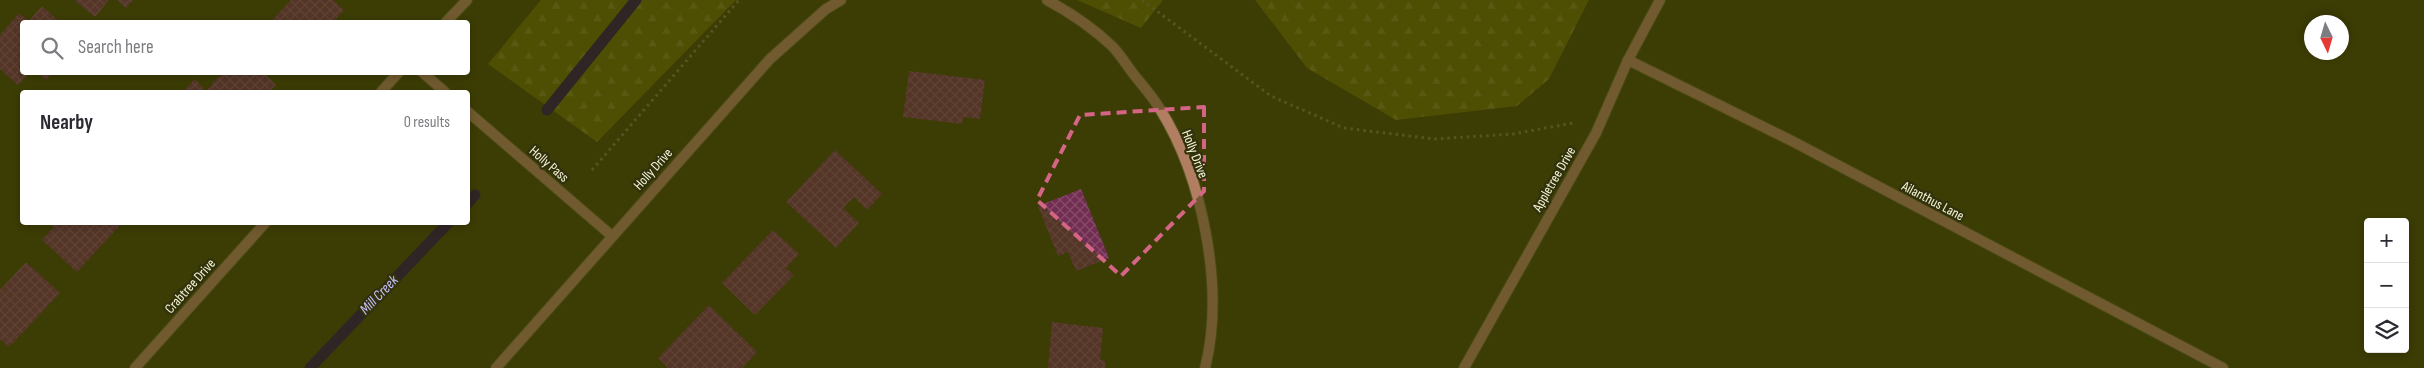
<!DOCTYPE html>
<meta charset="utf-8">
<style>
body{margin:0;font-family:"Sofia Sans Condensed",sans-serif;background:#f7f7f7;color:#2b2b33}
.controls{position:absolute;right:15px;bottom:15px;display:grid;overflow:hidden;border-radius:5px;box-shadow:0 2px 8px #0003}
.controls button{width:45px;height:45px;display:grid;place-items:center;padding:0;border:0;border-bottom:1px solid #e1e1e2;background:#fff;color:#2b2b33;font:25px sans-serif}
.compass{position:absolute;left:2304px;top:15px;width:45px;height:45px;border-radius:50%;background:#fff;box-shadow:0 2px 8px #0003;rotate:175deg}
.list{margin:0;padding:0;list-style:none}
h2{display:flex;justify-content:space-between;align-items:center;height:65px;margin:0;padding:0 20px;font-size:21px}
h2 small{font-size:16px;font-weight:400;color:#7c7c81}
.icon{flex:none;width:28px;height:28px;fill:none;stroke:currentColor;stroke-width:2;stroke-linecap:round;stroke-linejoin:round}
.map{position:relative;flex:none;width:2424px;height:368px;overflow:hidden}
.search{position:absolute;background:#fff;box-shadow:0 2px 8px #0003;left:20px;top:20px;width:450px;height:55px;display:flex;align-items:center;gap:12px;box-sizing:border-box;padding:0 18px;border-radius:5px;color:#7c7c81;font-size:19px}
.panel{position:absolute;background:#fff;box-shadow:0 2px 8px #0003;left:20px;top:90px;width:450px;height:135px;border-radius:5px}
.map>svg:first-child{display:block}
.forest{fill:url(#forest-firs)}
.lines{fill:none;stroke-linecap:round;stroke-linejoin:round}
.stream{stroke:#1f0b4a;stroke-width:11}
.building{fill:url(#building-cross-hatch)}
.street-casing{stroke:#595a26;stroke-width:12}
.path{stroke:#747443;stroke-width:3;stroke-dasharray:2.5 4;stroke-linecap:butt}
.street{stroke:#b17e62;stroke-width:10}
.marked{fill:none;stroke:#d46585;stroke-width:4;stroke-dasharray:10 6;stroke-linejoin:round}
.labels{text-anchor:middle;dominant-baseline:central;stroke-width:4.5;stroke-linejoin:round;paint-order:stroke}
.street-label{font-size:14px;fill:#f4f5d3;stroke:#31310d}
.water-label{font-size:15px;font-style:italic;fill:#c9c3fe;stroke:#31310d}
</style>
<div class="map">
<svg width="2424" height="368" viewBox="0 0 2424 368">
<defs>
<pattern id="forest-firs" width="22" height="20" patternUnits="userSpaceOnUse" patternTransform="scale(1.25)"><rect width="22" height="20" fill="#660"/><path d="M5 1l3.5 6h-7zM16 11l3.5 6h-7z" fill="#7c7c24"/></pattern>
<pattern id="building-cross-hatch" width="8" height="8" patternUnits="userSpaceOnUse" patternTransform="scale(1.25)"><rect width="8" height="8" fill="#722d52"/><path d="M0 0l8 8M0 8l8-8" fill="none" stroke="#874c6a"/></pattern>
</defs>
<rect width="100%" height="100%" fill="#3c3c05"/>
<g class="forest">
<path d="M541 0H736L597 142 488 64Z"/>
<path d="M1077 0H1163L1141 28Z"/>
<path d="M1255 0H1589L1549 79 1517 106 1396 120 1307 68Z"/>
</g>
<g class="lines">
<g class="stream">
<path d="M547 110 636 0"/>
<path d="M468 203 475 195"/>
<path d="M310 368 449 222"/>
</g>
</g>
<g class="building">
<path d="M74 0H109L95 17Z"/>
<path d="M117 0H133L126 8Z"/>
<path d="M291 0H333L344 10 333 22H270Z"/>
<path d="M42 6 60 22H22V72H30L18 85 0 69V35L19 13 29 21Z"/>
<path d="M909 71 985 80 980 119 963 117 962 124 903 117Z"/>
<path d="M37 72H53L46 80Z"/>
<path d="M223 72H263L276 85 269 92H183L195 79 206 91Z"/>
<path d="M835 150 882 194 867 210 854 197 843 208 859 223 836 248 786 202Z"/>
<path d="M1081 189 1109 258 1076 271 1068 252 1058 256 1038 206Z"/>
<path d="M49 222H123L77 272 42 240 54 227Z"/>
<path d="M773 230 799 254 786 268 794 275 755 315 722 283Z"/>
<path d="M26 262 60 293 9 347 0 339V290Z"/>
<path d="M709 305 757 352 742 368H668L658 358Z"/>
<path d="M1052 322 1103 328 1100 360 1105 361V368H1048Z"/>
</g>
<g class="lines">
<defs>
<g id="street">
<path d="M1047 0C1071 13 1092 27 1112 46 1120 54 1127 66 1135 76 1143 86 1153 97 1160 109 1203 178 1225 289 1205 368"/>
<path d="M446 22 467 0"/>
<path d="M1628 60 1792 141 2223 368"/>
<path d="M422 72 445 92"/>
<path d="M381 92 399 72"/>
<path d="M468 112 612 236"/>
<path d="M135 368 266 222"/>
<path d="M496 368 770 59 826 9 841 0"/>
<path d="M1464 368 1596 133 1628 60 1660 0"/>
</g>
</defs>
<use href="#street" class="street-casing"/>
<g class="path">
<path d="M1142 0 1271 96 1344 128 1434 139 1513 134 1573 123"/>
<path d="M592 170 739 0"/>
</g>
<use href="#street" class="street"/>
</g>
<path d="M0 0H2424V368H0ZM1204 107V191L1121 276 1037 200 1080 115Z" fill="#3c3c05" fill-opacity=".55" fill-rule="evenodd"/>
<path class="marked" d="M1204 107V191L1121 276 1037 200 1080 115Z"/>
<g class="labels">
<g class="street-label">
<text transform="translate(1195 154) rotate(69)">Holly Drive</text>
<text transform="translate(549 164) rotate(41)">Holly Pass</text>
<text transform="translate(653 169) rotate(-48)">Holly Drive</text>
<text transform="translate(1554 179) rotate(-60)">Appletree Drive</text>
<text transform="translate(1933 201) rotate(28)">Ailanthus Lane</text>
<text transform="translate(190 286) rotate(-48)">Crabtree Drive</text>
</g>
<g class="water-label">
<text transform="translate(379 295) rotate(-46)">Mill Creek</text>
</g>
</g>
</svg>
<div class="controls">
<button>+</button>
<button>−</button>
<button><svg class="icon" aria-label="layers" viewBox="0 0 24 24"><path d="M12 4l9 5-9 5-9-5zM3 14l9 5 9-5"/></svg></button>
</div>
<svg class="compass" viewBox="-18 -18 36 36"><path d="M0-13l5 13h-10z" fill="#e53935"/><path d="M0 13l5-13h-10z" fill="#7c7c81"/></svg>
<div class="search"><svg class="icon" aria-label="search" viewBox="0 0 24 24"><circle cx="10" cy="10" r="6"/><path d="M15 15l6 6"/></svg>Search here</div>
<section class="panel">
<h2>Nearby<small>0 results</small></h2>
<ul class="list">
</ul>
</section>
</div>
